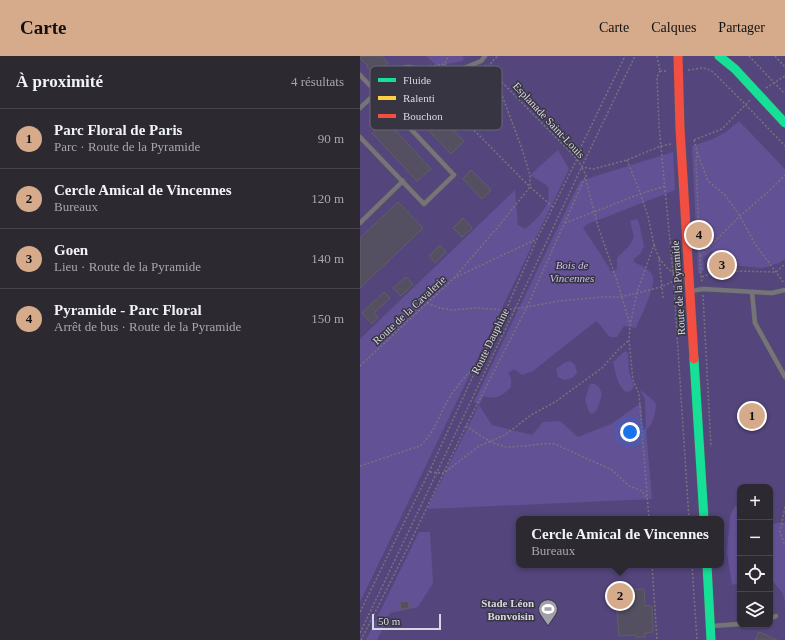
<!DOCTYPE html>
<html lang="fr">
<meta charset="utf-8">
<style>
body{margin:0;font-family:"Times New Roman",serif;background:#38363c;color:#f1f3f6}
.controls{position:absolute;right:12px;bottom:12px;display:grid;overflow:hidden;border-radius:8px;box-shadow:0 1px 3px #0004}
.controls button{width:36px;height:36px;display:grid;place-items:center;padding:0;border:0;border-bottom:1px solid #48464c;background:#2c2a30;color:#f1f3f6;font:20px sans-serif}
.scale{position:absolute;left:12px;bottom:10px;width:69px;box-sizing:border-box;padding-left:4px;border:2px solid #d9d7e1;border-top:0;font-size:11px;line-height:14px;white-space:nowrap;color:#d9d7e1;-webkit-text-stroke:3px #383543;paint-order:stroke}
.you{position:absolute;left:270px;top:376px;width:14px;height:14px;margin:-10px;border:3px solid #fff;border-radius:50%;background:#1a73e8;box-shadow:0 0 0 6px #1a73e833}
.badge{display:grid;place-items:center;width:26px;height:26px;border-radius:50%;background:#d6ab8b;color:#111;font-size:13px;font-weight:700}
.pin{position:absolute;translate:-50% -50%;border:2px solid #fff;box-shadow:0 1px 4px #0006}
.popup{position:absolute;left:156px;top:460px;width:208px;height:52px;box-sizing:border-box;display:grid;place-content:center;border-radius:8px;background:#2c2a30;filter:drop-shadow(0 1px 3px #0005);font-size:13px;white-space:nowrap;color:#a6a7ab}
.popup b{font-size:15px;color:#f1f3f6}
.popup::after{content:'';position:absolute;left:50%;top:100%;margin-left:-8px;border:8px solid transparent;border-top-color:#2c2a30}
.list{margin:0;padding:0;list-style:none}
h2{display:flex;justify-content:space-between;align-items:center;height:52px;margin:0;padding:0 16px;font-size:17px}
h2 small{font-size:13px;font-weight:400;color:#a6a7ab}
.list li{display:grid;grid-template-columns:26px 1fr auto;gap:12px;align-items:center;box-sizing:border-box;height:60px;padding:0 16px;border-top:1px solid #48464c}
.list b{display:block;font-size:15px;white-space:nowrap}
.list p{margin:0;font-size:13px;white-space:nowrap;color:#a6a7ab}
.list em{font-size:13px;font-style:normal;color:#a6a7ab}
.icon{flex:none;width:22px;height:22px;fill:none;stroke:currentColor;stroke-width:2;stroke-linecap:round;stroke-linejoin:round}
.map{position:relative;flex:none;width:425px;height:584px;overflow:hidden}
header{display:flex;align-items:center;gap:24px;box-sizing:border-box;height:56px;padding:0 20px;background:#d6ab8b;color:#111}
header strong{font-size:19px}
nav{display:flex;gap:22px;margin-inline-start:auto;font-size:14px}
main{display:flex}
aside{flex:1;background:#2c2a30}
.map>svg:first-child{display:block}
.green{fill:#54467c;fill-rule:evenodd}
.forest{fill:#635195}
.building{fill:#544f61;stroke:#605f65}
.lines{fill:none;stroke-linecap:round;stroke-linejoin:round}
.lane-casing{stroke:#56545b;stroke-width:5.5}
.fast-casing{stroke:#56545b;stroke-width:10}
.jam-casing{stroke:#56545b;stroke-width:10}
.path{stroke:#76747a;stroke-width:1.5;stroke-dasharray:2 2;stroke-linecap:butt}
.lane{stroke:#76747a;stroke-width:4.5}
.fast{stroke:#16e098;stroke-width:9}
.jam{stroke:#f24e42;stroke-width:9}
.labels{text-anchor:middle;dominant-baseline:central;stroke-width:3;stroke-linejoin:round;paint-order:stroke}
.street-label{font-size:11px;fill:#d9d7e1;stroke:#383543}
.park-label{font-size:11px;font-style:italic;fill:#c9bcfb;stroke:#383543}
.poi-label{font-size:11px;font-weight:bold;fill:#d9d7e1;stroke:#383543;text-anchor:end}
.key{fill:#383543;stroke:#686672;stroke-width:1}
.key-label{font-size:11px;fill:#d9d7e1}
</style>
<header>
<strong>Carte</strong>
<nav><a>Carte</a><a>Calques</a><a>Partager</a></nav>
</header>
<main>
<aside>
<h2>À proximité<small>4 résultats</small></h2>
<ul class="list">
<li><span class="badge">1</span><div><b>Parc Floral de Paris</b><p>Parc · Route de la Pyramide</p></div><em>90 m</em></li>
<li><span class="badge">2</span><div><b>Cercle Amical de Vincennes</b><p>Bureaux</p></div><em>120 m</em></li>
<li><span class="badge">3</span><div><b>Goen</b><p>Lieu · Route de la Pyramide</p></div><em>140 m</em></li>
<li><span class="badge">4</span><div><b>Pyramide - Parc Floral</b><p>Arrêt de bus · Route de la Pyramide</p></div><em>150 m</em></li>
</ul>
</aside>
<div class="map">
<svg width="425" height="584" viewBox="0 0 425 584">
<rect width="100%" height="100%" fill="#3a3840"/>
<path class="green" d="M0 0H425V584H0ZM380 431H410V569H380ZM159 463H361V509H159Z"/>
<g class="forest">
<path d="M66 0H102L104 2 102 5 77 10Z"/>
<path d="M119 13 128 24 109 42 95 63 91 59 105 36 114 30 116 26C105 22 82 34 71 39L68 34Z"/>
<path d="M379 65 425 113V203L419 207 403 212 357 208 354 196 351 195 343 202 344 214 338 218 332 90 353 83 366 76Z"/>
<path d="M198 94 209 113 0 546V283L155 134 158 169 165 173C173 167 185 155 188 145 189 141 188 136 189 132L185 128 170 119Z"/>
<path d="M313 96 315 134 228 168 223 172 241 199 251 215 257 213V202L269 190 274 181 270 165 277 163 279 167 284 190 280 198 274 203V206C280 209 289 213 292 219 298 227 280 262 276 272L264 270 257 281H250C244 276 242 269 236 265L173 315 162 319 154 313 148 317 151 322V331C142 340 137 344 124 340L119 349 132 369 172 379 183 366 200 365 218 381 251 368 281 347 283 373H286L285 343 280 334 293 344 296 348C295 358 294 367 286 374L292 443 67 453 119 349 114 346 220 125Z"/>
<path d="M265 295 268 297 269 315 274 330 271 335 266 336C256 328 256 317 253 306Z"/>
<path d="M210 305 215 309 217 317 212 322 204 324 198 321 196 313 204 307Z"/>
<path d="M230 328H235L239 331 242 338 237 354 232 358 229 356 225 344Z"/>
<path d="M375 450 380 452V527L372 529 367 497 370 460Z"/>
<path d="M425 466V546L422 536 410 522V468Z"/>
<path d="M59 476H70L73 527 58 551 30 557 17 584H6Z"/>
</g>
<g class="building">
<path d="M0 0H22L28 7 15 19 7 11 8 10 0 2Z"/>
<path d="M47 26 104 85 91 98 34 38Z"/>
<path d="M26 64 71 113 57 125 12 77Z"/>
<path d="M111 114 131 134 122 143 103 123Z"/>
<path d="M38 146 63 172 0 232V182Z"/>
<path d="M103 162 112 172 102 181 93 172Z"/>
<path d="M80 189 86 196 75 207 69 200Z"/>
<path d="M46 221 53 228 41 240 33 232Z"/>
<path d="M24 236 30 242 14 257 18 261 12 268 2 257Z"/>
<path d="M284 533 285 550H292L293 576 285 577V581H276V579L259 580 257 553H255V551H252L251 535Z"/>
<path d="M48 545 49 552 41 553 40 546Z"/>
<path d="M399 576 417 584H395Z"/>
</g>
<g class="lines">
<defs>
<g id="lane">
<path d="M0 19 94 119 64 148 0 81"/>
<path d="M0 52 41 13C42 12 47 11 48 11 61 11 64 24 83 21L121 5 125 0"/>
<path d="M0 167 43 125"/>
<path d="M331 235 343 233 412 237 425 234"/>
<path d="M392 236 395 267 425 321"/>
<path d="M410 563 416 560"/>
<path d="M352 570 380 568"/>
</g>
<g id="fast">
<path d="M359 0 375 13 425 67"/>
<path d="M334 303 344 463"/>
<path d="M347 509 351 584"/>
</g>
<path id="jam" d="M318 0 320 73 334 303"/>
</defs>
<use href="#lane" class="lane-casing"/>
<use href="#fast" class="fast-casing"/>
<use href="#jam" class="jam-casing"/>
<g class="path">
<path d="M297 0 300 15"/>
<path d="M389 0 425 38"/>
<path d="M415 0 425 11"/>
<path d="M85 8 87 13"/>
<path d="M125 9 217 103 222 111 233 113 267 104 301 90 311 88"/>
<path d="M66 11 85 8 88 0"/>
<path d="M128 11 135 2 139 0"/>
<path d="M328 14C340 13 343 9 354 17L385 48 425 90"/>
<path d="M300 15 297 21 299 70 313 217 329 463"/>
<path d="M300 15H308"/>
<path d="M89 26 92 45 105 65 170 131 193 151"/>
<path d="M406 32 425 20"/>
<path d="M334 84 337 95 336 106 341 221 342 227"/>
<path d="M334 84 362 73 390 44"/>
<path d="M337 96 348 125 365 139 380 160 395 188 424 227"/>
<path d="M267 104 278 131 288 160 294 189 277 236 270 270 269 284 273 324 279 338 289 463"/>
<path d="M222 112 226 119V125L238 170 257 225 270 268"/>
<path d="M205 167 280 138 305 130"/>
<path d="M294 189 299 202 303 242"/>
<path d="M340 200 380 160 408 136 425 119"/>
<path d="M299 202 307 212 318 220"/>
<path d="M342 221 361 213 375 215 416 216 425 208"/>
<path d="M94 222 137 172 170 131V119L161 90 140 34 132 21"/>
<path d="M343 239 351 391"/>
<path d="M67 247 80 252 92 254 116 252 146 254 167 251 199 245 242 241H261L301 231 318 223"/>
<path d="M0 310 50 263 94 222 177 183"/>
<path d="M106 370C119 378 134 391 151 391 155 391 159 390 163 390 174 389 184 387 195 388L252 414 269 430 282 435 287 442"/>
<path d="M0 410 60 390C76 375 78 360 89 342 97 330 106 319 117 308"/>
<path d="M70 416 84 417 119 390 131 385 145 379 171 359 195 346 242 312 258 294 269 284"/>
<path d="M425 451 420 476 425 490"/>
<path d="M421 468 425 469"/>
<path d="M292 509 297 584"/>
<path d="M332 509 337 584"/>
<path d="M0 556 69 416 119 307 146 254 177 183 217 103 218 97 265 0"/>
<path d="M0 577 155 253 225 104 275 0"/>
<path d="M1 584 48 491 106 370 167 251 226 119"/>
</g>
<use href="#lane" class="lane"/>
<use href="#fast" class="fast"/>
<use href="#jam" class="jam"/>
</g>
<defs>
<symbol id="stadium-pin" viewBox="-11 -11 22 30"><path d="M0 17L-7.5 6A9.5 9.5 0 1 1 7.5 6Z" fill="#a19fa9" stroke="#383543"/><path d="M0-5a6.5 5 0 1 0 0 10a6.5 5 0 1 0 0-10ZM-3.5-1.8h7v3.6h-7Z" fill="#fff"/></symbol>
</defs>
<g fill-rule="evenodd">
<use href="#stadium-pin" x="177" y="542" width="22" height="30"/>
</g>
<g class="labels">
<g class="street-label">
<text transform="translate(189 64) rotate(47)">Esplanade Saint-Louis</text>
<text transform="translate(318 232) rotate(-94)">Route de la Pyramide</text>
<text transform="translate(49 254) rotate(-43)">Route de la Cavalerie</text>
<text transform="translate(130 285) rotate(-64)">Route Dauphine</text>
</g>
<g class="park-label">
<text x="212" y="209">Bois de<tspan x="212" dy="13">Vincennes</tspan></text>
</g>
<g class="poi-label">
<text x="174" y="547">Stade Léon<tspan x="174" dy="13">Bonvoisin</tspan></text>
</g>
</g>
<rect x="10" y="10" width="132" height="64" rx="6" class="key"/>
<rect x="18" y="22" width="18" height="4" fill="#16e098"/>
<rect x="18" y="40" width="18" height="4" fill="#ffcf43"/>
<rect x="18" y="58" width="18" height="4" fill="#f24e42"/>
<g class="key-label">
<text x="43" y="28">Fluide</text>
<text x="43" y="46">Ralenti</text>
<text x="43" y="64">Bouchon</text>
</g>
</svg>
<div class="controls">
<button>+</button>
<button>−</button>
<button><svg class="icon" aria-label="locate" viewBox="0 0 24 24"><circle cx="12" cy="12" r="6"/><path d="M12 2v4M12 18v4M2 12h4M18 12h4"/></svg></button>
<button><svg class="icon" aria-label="layers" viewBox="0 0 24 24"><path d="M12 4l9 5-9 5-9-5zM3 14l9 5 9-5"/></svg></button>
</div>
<div class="scale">50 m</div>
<div class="you"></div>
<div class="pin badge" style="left:392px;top:360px">1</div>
<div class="pin badge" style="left:260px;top:540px">2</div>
<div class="popup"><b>Cercle Amical de Vincennes</b>Bureaux</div>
<div class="pin badge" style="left:362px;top:209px">3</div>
<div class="pin badge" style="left:339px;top:179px">4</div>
</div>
</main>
